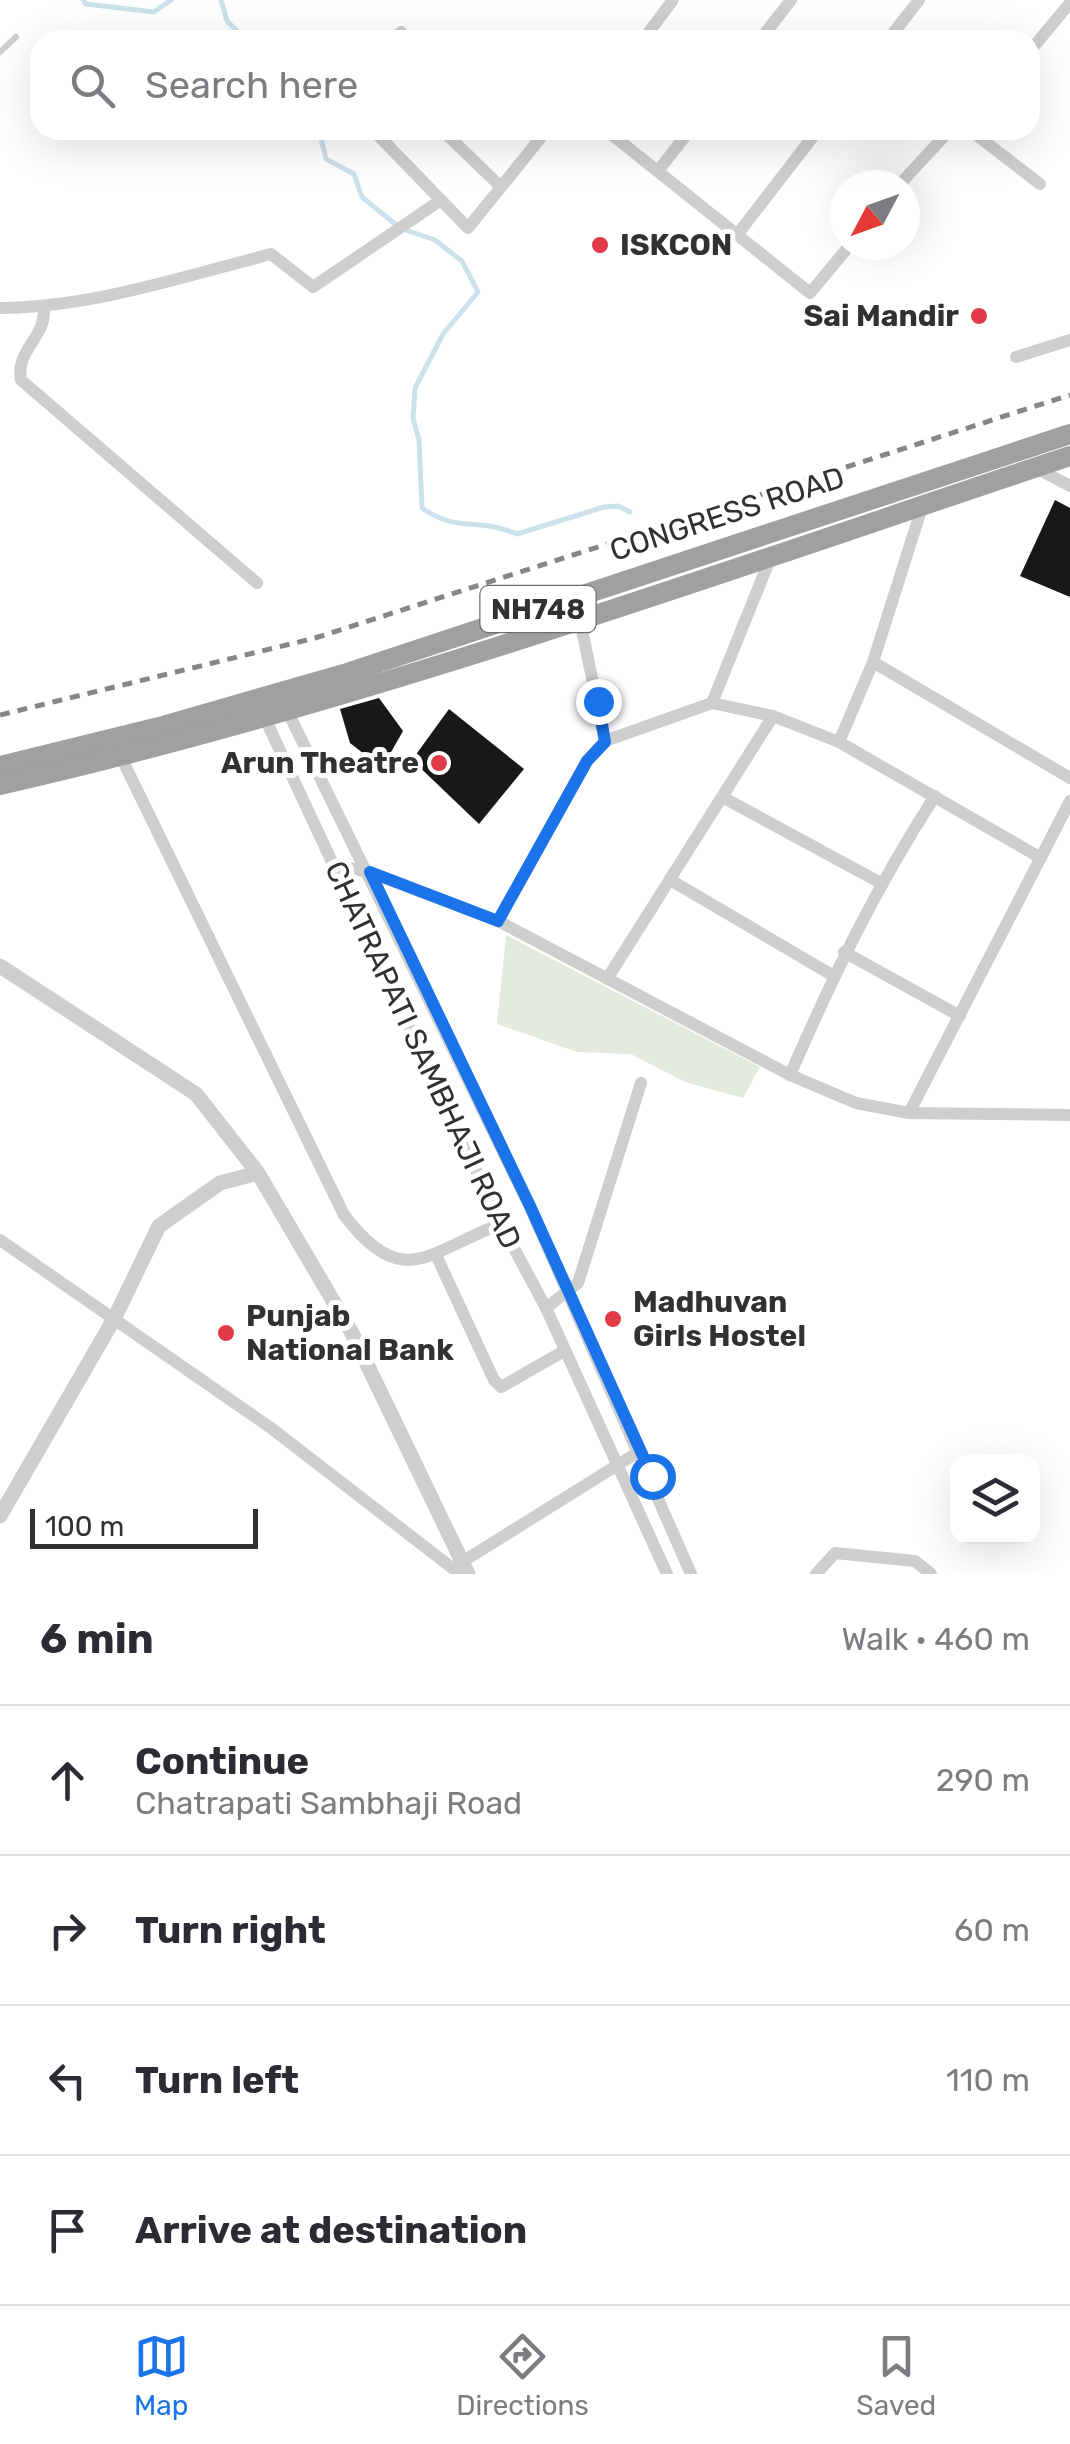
<!DOCTYPE html>
<meta charset="utf-8">
<style>
body{margin:0;font-family:Rubik,sans-serif;background:#f2f2f3;color:#2b2b33}
.controls{position:absolute;right:30px;bottom:30px;display:grid;overflow:hidden;border-radius:20px;box-shadow:0 10px 40px #0002}
.controls button{width:90px;height:90px;display:grid;place-items:center;padding:0;border:0;border-bottom:2px solid #e1e1e2;background:#fff;color:#2b2b33;font:50px sans-serif}
.compass{position:absolute;left:830px;top:170px;width:90px;height:90px;border-radius:50%;background:#fff;box-shadow:0 10px 40px #0002;rotate:229deg}
.scale{position:absolute;left:30px;bottom:25px;width:228px;box-sizing:border-box;padding-left:10px;border:5px solid #313131;border-top:0;font-size:28px;line-height:35px;white-space:nowrap;color:#313131;-webkit-text-stroke:8px #fff;paint-order:stroke}
.stop{position:absolute;width:30px;height:30px;margin:-22px;border:8px solid #1a73e8;border-radius:50%;background:#fff}
.stop.end{background:#1a73e8;border-color:#fff;box-shadow:0 2px 10px #0008}
.list{margin:0;padding:0;list-style:none}
h2{display:flex;justify-content:space-between;align-items:center;height:130px;margin:0;padding:0 40px;font-size:42px}
h2 small{font-size:32px;font-weight:400;color:#7c7c81}
.list li{display:grid;grid-template-columns:65px 1fr auto;gap:30px;align-items:center;box-sizing:border-box;height:150px;padding:0 40px;border-top:2px solid #e1e1e2}
.list b{display:block;font-size:38px;white-space:nowrap}
.list p{margin:0;font-size:32px;white-space:nowrap;color:#7c7c81}
.list em{font-size:32px;font-style:normal;color:#7c7c81}
.icon{flex:none;width:55px;height:55px;fill:none;stroke:currentColor;stroke-width:2;stroke-linecap:round;stroke-linejoin:round}
.map{position:relative;flex:none;width:1070px;height:1574px;overflow:hidden}
.search{position:absolute;background:#fff;box-shadow:0 10px 40px #0002;left:30px;right:30px;top:30px;height:110px;display:flex;align-items:center;gap:25px;box-sizing:border-box;padding:0 35px;border-radius:30px;color:#7c7c81;font-size:38px}
.sheet{height:730px;background:#fff}
nav{display:flex;justify-content:space-around;align-items:center;box-sizing:border-box;height:140px;border-top:2px solid #e1e1e2;background:#fff;font-size:28px;color:#7c7c81}
nav a{display:grid;justify-items:center;gap:5px}
nav .on{color:#1a73e8}
.map>svg:first-child{display:block}
.green{fill:#e4eadd}
.lines{fill:none;stroke-linecap:round;stroke-linejoin:round}
.stream{stroke:#cde1ec;stroke-width:5}
.building{fill:#181818}
.service{stroke:#cecece;stroke-width:6}
.minor{stroke:#cecece;stroke-width:12}
.tertiary{stroke:#cecece;stroke-width:15}
.trunk{stroke:#a0a0a0;stroke-width:20}
.rail{stroke:#868686;stroke-width:5;stroke-dasharray:10 8;stroke-linecap:butt}
.route{stroke:#1a73e8;stroke-width:12}
.poi-dot{fill:#e13a49;stroke:#fff;stroke-width:4}
.labels{text-anchor:middle;dominant-baseline:central;stroke-width:10;stroke-linejoin:round;paint-order:stroke}
.shield{fill:#fff;stroke:#6f6f6f;stroke-width:2.5}
.shield-label{font-size:28px;font-weight:bold;fill:#313131}
.poi-label{font-size:30px;font-weight:bold;fill:#313131;stroke:#fff;text-anchor:start}
.street-label{font-size:30px;fill:#313131;stroke:#fff}
</style>
<div class="map">
<svg width="1070" height="1574" viewBox="0 0 1070 1574">
<rect width="100%" height="100%" fill="#fff"/>
<path class="green" d="M506 935 760 1067 743 1098 685 1082 631 1054 577 1052 497 1024Z"/>
<g class="lines">
<g class="stream">
<path d="M83 0 86 4 154 12 171 0"/>
<path d="M221 0 227 21 239 33 283 40"/>
<path d="M319 130 326 159 354 174 362 197 400 228 435 240 462 261 478 292 443 334 415 388 413 418 419 440 422 508C459 534 475 516 517 534L604 507 618 506 630 512"/>
</g>
</g>
<g class="building">
<path d="M1055 500 1070 508V597L1020 576Z"/>
<path d="M379 698 403 731 382 768 350 743 340 709Z"/>
<path d="M449 709 524 769 479 824 412 760Z"/>
</g>
<g class="lines">
<path class="service" d="M0 52 16 37"/>
<g class="minor">
<path d="M394 40 401 32"/>
<path d="M643 40 673 0"/>
<path d="M760 40 791 0"/>
<path d="M888 40 919 0"/>
<path d="M1030 51 1070 3"/>
<path d="M373 130 468 228 547 130"/>
<path d="M442 130 501 187"/>
<path d="M606 130 810 293 850 245"/>
<path d="M970 130 1040 184"/>
<path d="M658 171 690 130"/>
<path d="M899 185 950 130"/>
<path d="M737 235 818 130"/>
<path d="M0 308C92 307 182 277 271 254L313 287 441 200"/>
<path d="M44 308C46 338 15 350 21 380L257 583"/>
<path d="M1016 357 1070 340"/>
<path d="M1036 468 1070 486"/>
<path d="M580 620 605 741"/>
<path d="M873 662 1070 778"/>
<path d="M712 703 770 559"/>
<path d="M286 708 530 1207 691 1574"/>
<path d="M262 712 501 1224 546 1308 667 1574"/>
<path d="M839 742 873 662 923 504"/>
<path d="M121 757 344 1215C404 1293 428 1251 501 1224"/>
<path d="M724 798 879 882"/>
<path d="M333 865 369 872 498 921 587 761 605 741 712 703 773 716 839 742 1041 858"/>
<path d="M672 881 832 975"/>
<path d="M498 921 790 1075 856 1103 909 1113 1070 1115"/>
<path d="M844 952 960 1016"/>
<path d="M607 979 773 716"/>
<path d="M790 1075C834 974 875 889 935 796"/>
<path d="M909 1113 1070 801"/>
<path d="M0 1240 271 1428 460 1574"/>
<path d="M436 1255 494 1380 501 1387 564 1351"/>
<path d="M546 1308 578 1283 641 1083"/>
<path d="M462 1562 640 1451"/>
<path d="M816 1574 835 1553 915 1561 931 1574"/>
</g>
<g class="tertiary">
<path d="M0 966 196 1094 258 1173 352 1333 468 1574"/>
<path d="M0 1516 114 1319 159 1226 220 1183 258 1173"/>
</g>
<g class="trunk">
<path d="M0 766 159 727 347 673 1070 434"/>
<path d="M0 785C364 702 716 574 1070 456"/>
</g>
<path class="rail" d="M0 715 315 638 1070 395"/>
</g>
<g class="lines">
<path class="route" d="M598 701 605 742 587 761 498 921 370 872 530 1206 652 1476"/>
</g>
<g class="poi-dot">
<circle cx="600" cy="245" r="10"/>
<circle cx="979" cy="316" r="10"/>
<circle cx="439" cy="763" r="10"/>
<circle cx="613" cy="1319" r="10"/>
<circle cx="226" cy="1333" r="10"/>
</g>
<g class="labels">
<rect class="shield" x="480.5" y="586" width="115" height="46" rx="8"/>
<g class="shield-label">
<text x="538" y="609">NH748</text>
</g>
<g class="poi-label">
<text x="620" y="245">ISKCON</text>
<text x="959" y="316" text-anchor="end">Sai Mandir</text>
<text x="419" y="763" text-anchor="end">Arun Theatre</text>
<text x="633" y="1302">Madhuvan<tspan x="633" dy="34">Girls Hostel</tspan></text>
<text x="246" y="1316">Punjab<tspan x="246" dy="34">National Bank</tspan></text>
</g>
<g class="street-label">
<text transform="translate(727 514) rotate(-18)">CONGRESS ROAD</text>
<text transform="translate(423 1055) rotate(65)">CHATRAPATI SAMBHAJI ROAD</text>
</g>
</g>
</svg>
<div class="controls">
<button><svg class="icon" aria-label="layers" viewBox="0 0 24 24"><path d="M12 4l9 5-9 5-9-5zM3 14l9 5 9-5"/></svg></button>
</div>
<svg class="compass" viewBox="-18 -18 36 36"><path d="M0-13l5 13h-10z" fill="#e53935"/><path d="M0 13l5-13h-10z" fill="#7c7c81"/></svg>
<div class="scale">100 m</div>
<div class="stop" style="left:652px;top:1476px"></div>
<div class="stop end" style="left:598px;top:701px"></div>
<div class="search"><svg class="icon" aria-label="search" viewBox="0 0 24 24"><circle cx="10" cy="10" r="6"/><path d="M15 15l6 6"/></svg>Search here</div>
</div>
<section class="sheet">
<h2>6 min<small>Walk · 460 m</small></h2>
<ul class="list">
<li><svg class="icon" aria-label="ahead" viewBox="0 0 24 24"><path d="M12 20V5M6 11l6-6 6 6"/></svg><div><b>Continue</b><p>Chatrapati Sambhaji Road</p></div><em>290 m</em></li>
<li><svg class="icon" aria-label="right" viewBox="0 0 24 24"><path d="M7 20v-9h11M14 6l5 5-5 5"/></svg><div><b>Turn right</b></div><em>60 m</em></li>
<li><svg class="icon" aria-label="left" viewBox="0 0 24 24"><path d="M17 20v-9H6M10 6l-5 5 5 5"/></svg><div><b>Turn left</b></div><em>110 m</em></li>
<li><svg class="icon" aria-label="arrive" viewBox="0 0 24 24"><path d="M6 21V4h12l-3 4 3 4H6"/></svg><div><b>Arrive at destination</b></div></li>
</ul>
</section>
<nav>
<a class="on"><svg class="icon" aria-label="map" viewBox="0 0 24 24"><path d="M3 6l6-2 6 2 6-2v14l-6 2-6-2-6 2zM9 4v14M15 6v14"/></svg>Map</a>
<a><svg class="icon" aria-label="directions" viewBox="0 0 24 24"><path d="M12 3l9 9-9 9-9-9zM9 14v-3h6M13 9l2 2-2 2"/></svg>Directions</a>
<a><svg class="icon" aria-label="saved" viewBox="0 0 24 24"><path d="M7 4h10v16l-5-4-5 4z"/></svg>Saved</a>
</nav>
